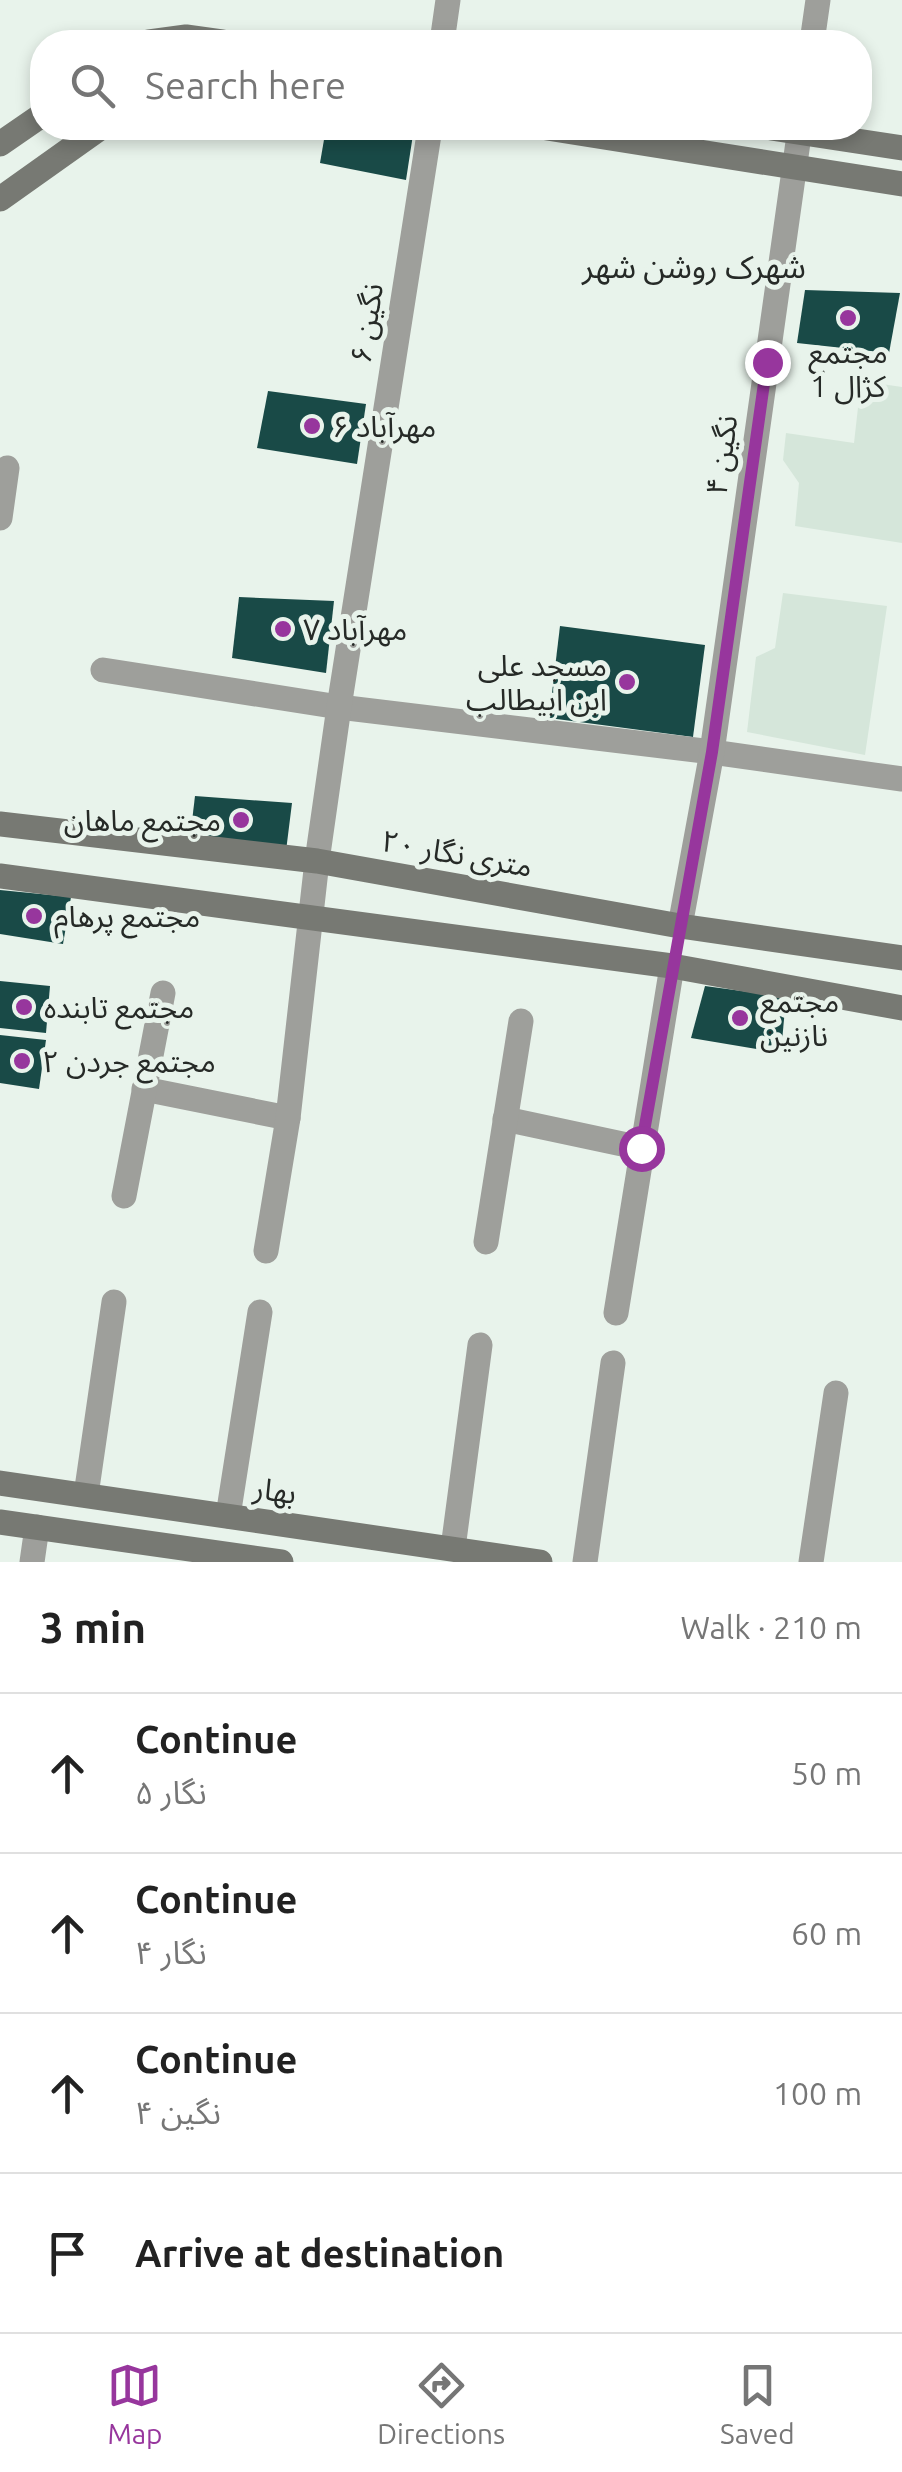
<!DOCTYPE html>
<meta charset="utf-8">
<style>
body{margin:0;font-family:Ubuntu,"Noto Sans Arabic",sans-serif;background:#f2f2f2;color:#222}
.stop{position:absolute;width:30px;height:30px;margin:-22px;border:8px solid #97369d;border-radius:50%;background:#fff}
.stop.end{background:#97369d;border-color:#fff;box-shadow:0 2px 10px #0008}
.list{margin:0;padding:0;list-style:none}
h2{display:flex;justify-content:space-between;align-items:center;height:130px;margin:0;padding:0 40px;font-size:42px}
h2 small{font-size:32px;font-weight:400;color:#767676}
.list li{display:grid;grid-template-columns:65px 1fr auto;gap:30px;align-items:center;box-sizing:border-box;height:160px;padding:0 40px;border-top:2px solid #e0e0e0}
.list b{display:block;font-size:38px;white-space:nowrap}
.list p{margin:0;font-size:32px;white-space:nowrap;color:#767676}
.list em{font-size:32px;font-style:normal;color:#767676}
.icon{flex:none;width:55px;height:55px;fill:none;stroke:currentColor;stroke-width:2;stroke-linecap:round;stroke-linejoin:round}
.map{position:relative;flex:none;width:902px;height:1562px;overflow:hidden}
.search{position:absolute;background:#fff;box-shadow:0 5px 15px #0003;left:30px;right:30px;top:30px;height:110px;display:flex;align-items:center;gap:25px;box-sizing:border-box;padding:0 35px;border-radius:40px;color:#767676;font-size:38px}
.sheet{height:770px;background:#fff}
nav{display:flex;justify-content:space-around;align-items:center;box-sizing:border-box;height:140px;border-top:2px solid #e0e0e0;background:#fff;font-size:28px;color:#767676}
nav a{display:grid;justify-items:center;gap:5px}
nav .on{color:#97369d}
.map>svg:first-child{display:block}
.built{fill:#d5e6da}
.building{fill:#194a47}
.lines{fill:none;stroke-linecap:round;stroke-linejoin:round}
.street{stroke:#9e9f9b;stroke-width:25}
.secondary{stroke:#777973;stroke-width:25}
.route{stroke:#97369d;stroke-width:12}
.poi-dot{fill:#97369d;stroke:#e8f3eb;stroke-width:4}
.labels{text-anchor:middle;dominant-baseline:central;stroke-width:10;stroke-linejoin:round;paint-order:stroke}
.street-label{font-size:30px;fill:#262a27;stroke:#e8f3eb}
.poi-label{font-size:30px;fill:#262a27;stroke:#e8f3eb;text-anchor:start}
.neighbourhood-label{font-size:32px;fill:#262a27;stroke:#e8f3eb}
</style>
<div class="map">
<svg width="902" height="1562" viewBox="0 0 902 1562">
<rect width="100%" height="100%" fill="#e8f3eb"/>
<g class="built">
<path d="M861 381 902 387V543L795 526 799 483 783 460 786 433 854 443Z"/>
<path d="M783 593 887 606 865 755 747 732 756 657 775 648Z"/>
</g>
<g class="building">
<path d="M326 128H414L406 180 320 163Z"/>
<path d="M805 290 900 293 889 353 797 343Z"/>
<path d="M268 391 366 404 357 464 257 448Z"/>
<path d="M239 597 334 601 326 673 232 658Z"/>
<path d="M560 626 705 645 693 737 549 718Z"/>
<path d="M195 796 292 803 286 851 190 838Z"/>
<path d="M0 890 71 897 63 944 0 934Z"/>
<path d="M0 981 50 986 46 1033 0 1028Z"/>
<path d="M705 986 786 997 781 1053 691 1038Z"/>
<path d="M0 1035 46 1040 39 1089 0 1083Z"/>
</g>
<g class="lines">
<g class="street">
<path d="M442 42 448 0"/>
<path d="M812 42 818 0"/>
<path d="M0 518 7 468"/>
<path d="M103 670 339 707 712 752 902 779"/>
<path d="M680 926 712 752 800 128"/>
<path d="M144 1089 288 1118"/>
<path d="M505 1119 641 1148"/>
<path d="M124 1196 163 993"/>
<path d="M486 1242 521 1021"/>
<path d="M266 1251 288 1118 317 861 339 707 430 128"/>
<path d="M616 1313 672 966"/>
<path d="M86 1495 114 1302"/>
<path d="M228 1516 260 1312"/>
<path d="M453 1548 480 1345"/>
<path d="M32 1562 37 1527"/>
<path d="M585 1562 613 1363"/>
<path d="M811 1562 836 1393"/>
</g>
<g class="secondary">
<path d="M149 42 186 37 222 42"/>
<path d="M547 128 902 184"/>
<path d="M771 128 902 148"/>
<path d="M0 144 42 115"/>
<path d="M0 199 100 128"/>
<path d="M0 824 317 861 680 926 902 958"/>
<path d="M0 876 672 966 902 1008"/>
<path d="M0 1483 540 1562"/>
<path d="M0 1522 281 1562"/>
</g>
</g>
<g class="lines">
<path class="route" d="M641 1148 712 752 767 362"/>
</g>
<g class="poi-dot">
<circle cx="848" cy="318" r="10"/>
<circle cx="312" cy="426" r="10"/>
<circle cx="283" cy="629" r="10"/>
<circle cx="627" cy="682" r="10"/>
<circle cx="241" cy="820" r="10"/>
<circle cx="34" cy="916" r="10"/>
<circle cx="24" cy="1007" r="10"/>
<circle cx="740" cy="1018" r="10"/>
<circle cx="22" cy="1061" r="10"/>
</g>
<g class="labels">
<g class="street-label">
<text transform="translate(366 323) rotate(-81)">نگین ۶</text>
<text transform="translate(721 455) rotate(-82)">نگین ۴</text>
<text transform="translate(457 853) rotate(10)">۲۰ متری نگار</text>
<text transform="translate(275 1490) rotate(8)">بهار</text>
</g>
<g class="poi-label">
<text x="848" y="352" text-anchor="middle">مجتمع<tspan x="848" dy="34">کژال 1</tspan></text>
<text x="332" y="426">مهرآباد ۶</text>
<text x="303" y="629">مهرآباد ۷</text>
<text x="607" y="665" text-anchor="end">مسجد علی<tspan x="607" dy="34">ابن ابیطالب</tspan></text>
<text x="221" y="820" text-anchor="end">مجتمع ماهان</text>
<text x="54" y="916">مجتمع پرهام</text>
<text x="760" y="1001">مجتمع<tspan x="760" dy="34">نازنین</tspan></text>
<text x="44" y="1007">مجتمع تابنده</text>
<text x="42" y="1061">مجتمع جردن ۲</text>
</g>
<g class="neighbourhood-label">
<text x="694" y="266">شهرک روشن شهر</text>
</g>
</g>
</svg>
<div class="stop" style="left:641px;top:1148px"></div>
<div class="stop end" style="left:767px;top:362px"></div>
<div class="search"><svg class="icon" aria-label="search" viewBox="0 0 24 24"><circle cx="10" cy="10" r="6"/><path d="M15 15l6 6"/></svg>Search here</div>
</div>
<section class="sheet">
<h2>3 min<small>Walk · 210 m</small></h2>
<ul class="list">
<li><svg class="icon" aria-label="ahead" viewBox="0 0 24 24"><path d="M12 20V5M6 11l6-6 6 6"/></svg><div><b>Continue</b><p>نگار ۵</p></div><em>50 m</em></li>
<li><svg class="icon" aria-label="ahead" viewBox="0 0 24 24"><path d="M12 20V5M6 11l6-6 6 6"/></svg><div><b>Continue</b><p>نگار ۴</p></div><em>60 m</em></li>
<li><svg class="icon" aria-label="ahead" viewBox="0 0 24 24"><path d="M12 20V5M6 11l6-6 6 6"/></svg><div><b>Continue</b><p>نگین ۴</p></div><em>100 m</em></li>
<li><svg class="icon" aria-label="arrive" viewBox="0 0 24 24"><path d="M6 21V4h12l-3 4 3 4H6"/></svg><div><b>Arrive at destination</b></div></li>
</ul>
</section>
<nav>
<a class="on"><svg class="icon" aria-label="map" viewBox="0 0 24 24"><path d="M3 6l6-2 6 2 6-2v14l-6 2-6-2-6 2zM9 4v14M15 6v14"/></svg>Map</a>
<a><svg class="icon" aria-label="directions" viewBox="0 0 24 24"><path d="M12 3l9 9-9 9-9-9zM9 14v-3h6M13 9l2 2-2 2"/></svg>Directions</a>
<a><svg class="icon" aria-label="saved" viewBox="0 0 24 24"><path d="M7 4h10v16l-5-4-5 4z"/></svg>Saved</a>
</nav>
